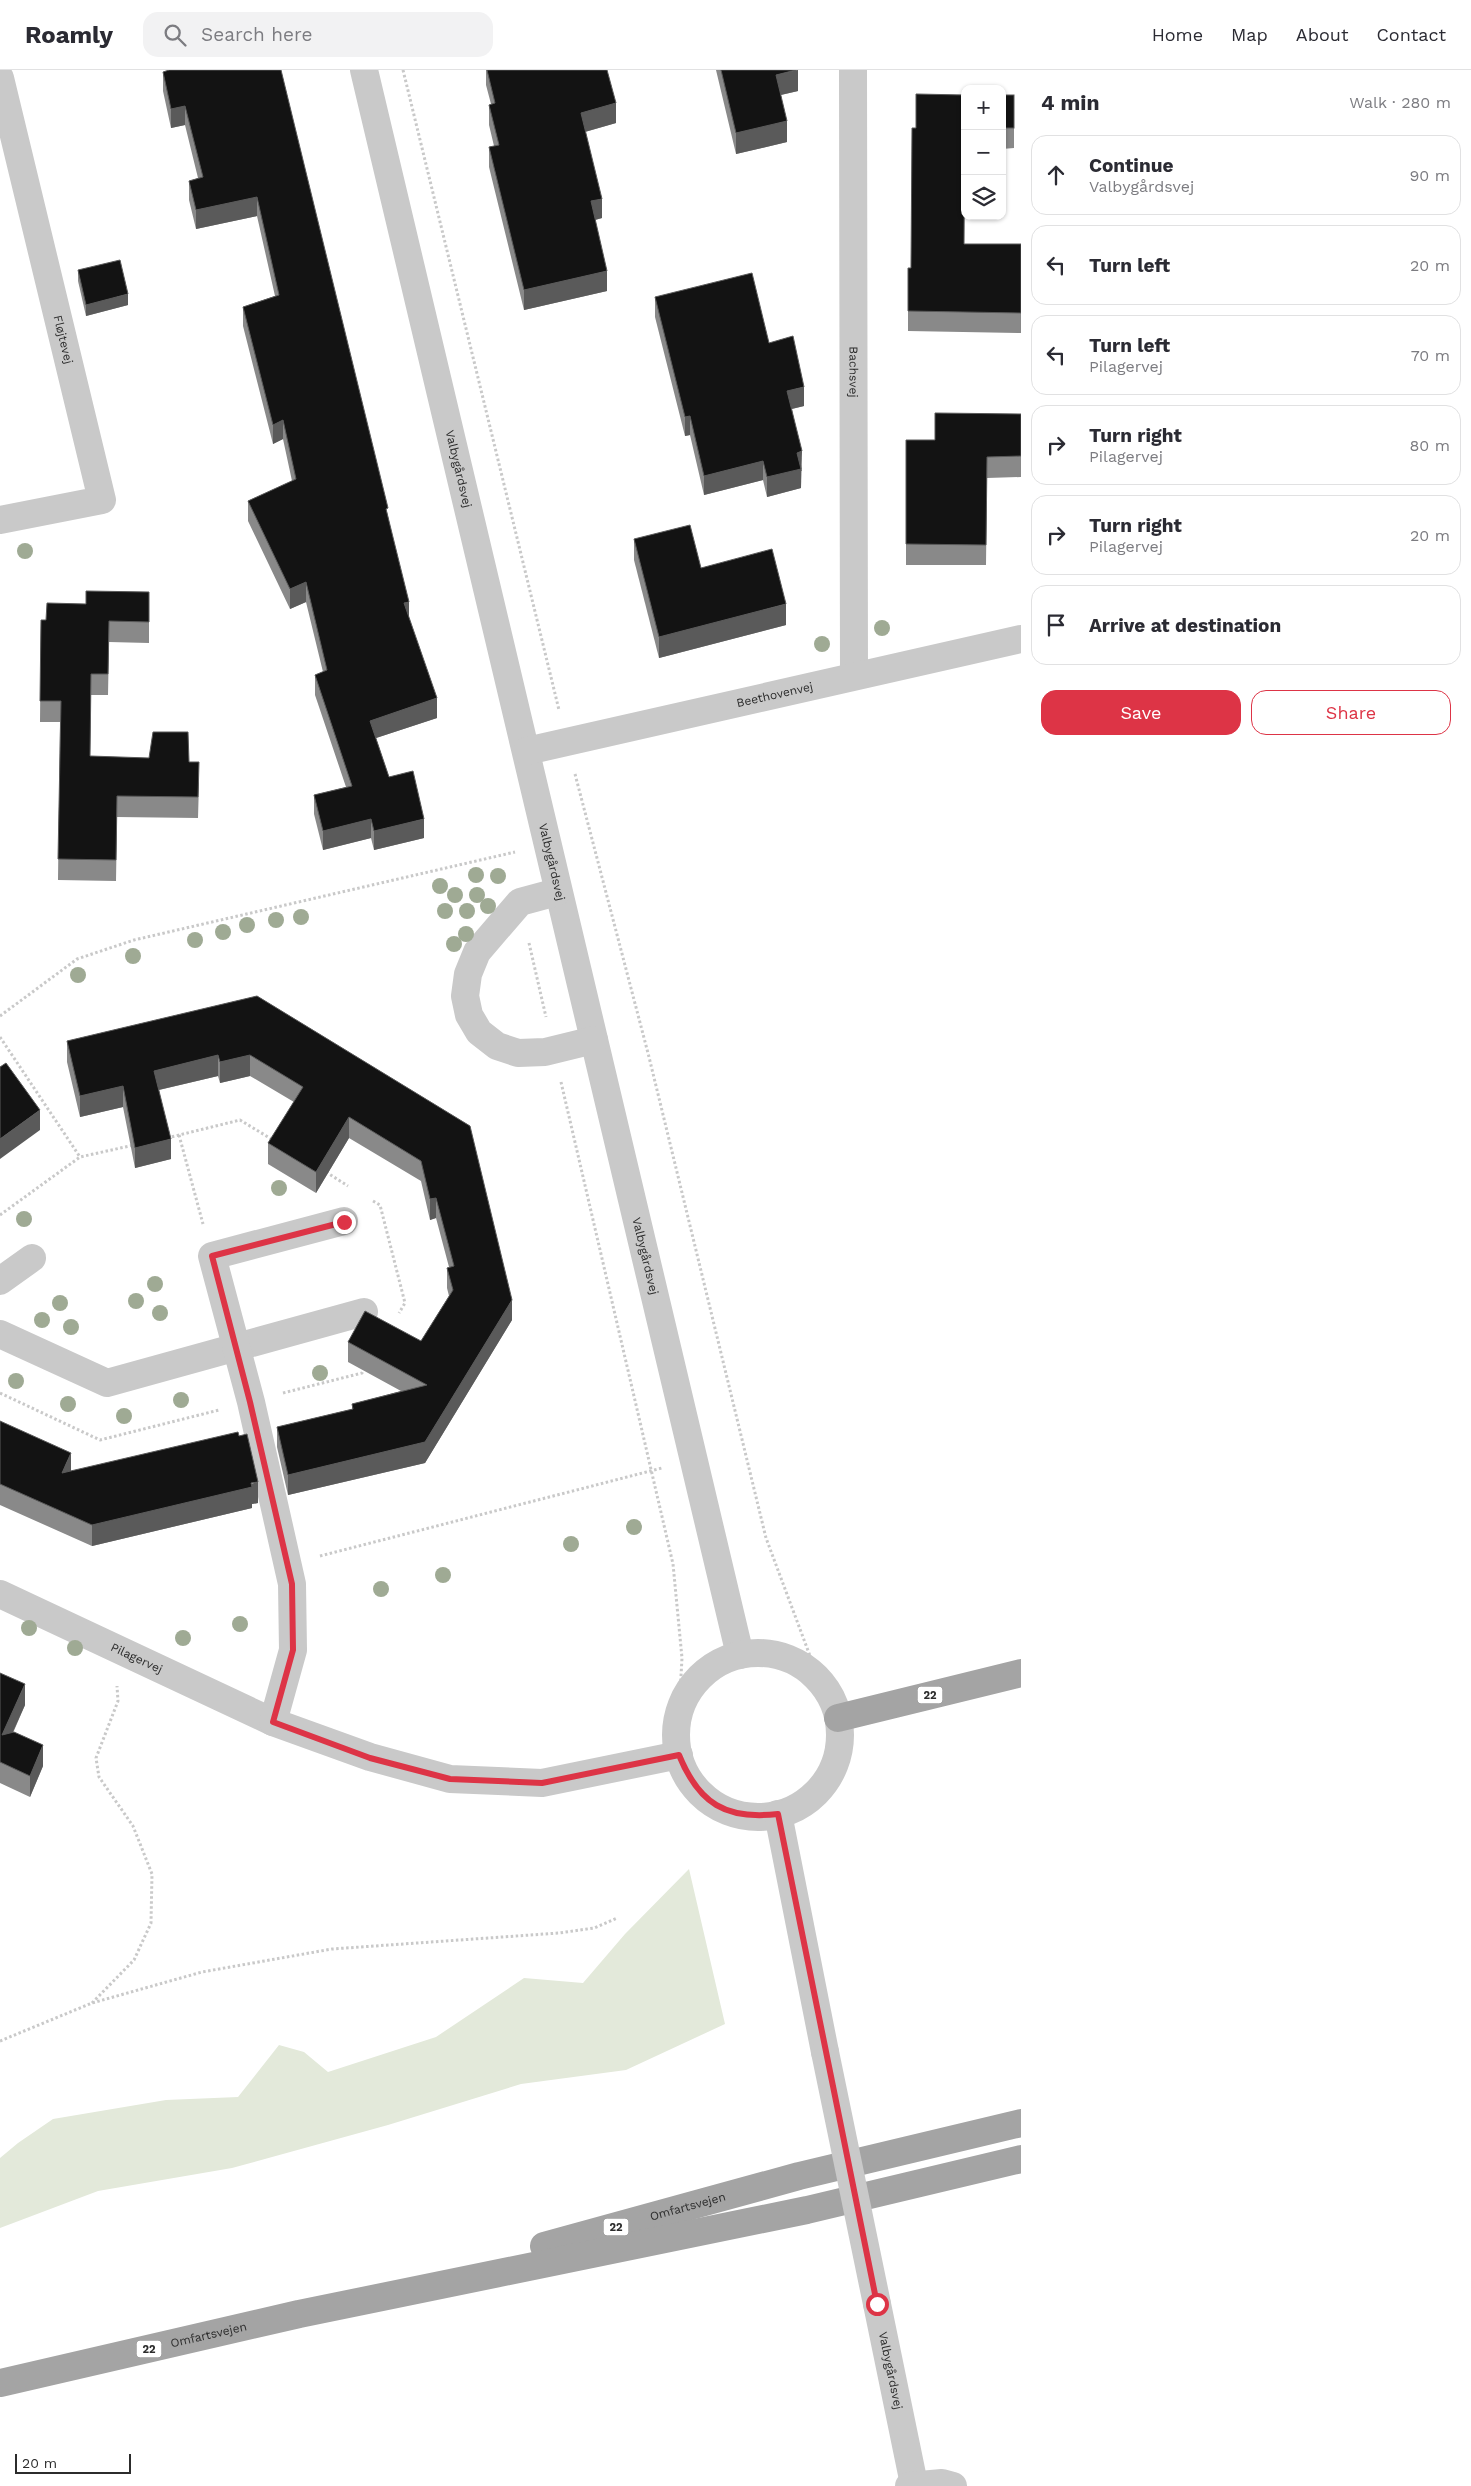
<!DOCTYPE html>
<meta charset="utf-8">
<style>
body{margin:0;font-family:"Work Sans",sans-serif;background:#f2f2f3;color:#2b2b33}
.controls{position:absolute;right:15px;top:15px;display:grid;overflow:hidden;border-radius:10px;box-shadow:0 1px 4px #0004}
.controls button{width:45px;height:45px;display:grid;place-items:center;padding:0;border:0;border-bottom:1px solid #e1e1e2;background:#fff;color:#2b2b33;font:25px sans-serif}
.scale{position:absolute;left:15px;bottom:12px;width:116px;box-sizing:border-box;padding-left:5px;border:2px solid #2c2c2c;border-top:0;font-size:14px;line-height:18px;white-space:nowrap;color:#2c2c2c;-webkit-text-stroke:4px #fff;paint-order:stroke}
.stop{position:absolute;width:15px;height:15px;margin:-11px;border:4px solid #dd3446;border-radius:50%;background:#fff}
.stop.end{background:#dd3446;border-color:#fff;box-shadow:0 1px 5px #0008}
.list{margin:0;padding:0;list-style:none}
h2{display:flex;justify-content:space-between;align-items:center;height:65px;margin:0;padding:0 20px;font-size:21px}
h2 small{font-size:16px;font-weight:400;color:#7c7c81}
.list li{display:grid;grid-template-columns:32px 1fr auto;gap:15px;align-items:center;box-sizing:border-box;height:80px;margin:0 10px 10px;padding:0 10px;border:1px solid #e1e1e2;border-radius:15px}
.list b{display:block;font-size:19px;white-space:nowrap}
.list p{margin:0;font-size:16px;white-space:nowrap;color:#7c7c81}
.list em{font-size:16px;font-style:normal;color:#7c7c81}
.actions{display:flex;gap:10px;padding:15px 20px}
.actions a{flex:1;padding:11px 0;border:1px solid #dd3446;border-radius:15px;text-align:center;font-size:18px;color:#dd3446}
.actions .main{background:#dd3446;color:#fff}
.icon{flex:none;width:28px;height:28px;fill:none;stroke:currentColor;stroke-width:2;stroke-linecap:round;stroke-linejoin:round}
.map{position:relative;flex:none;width:1021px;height:2416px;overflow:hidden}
header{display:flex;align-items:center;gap:30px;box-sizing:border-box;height:70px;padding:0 25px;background:#fff;border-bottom:1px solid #e1e1e2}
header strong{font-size:24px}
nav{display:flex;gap:28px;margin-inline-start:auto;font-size:18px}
.search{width:350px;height:45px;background:#f2f2f3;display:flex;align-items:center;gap:12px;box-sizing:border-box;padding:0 18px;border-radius:15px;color:#7c7c81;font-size:19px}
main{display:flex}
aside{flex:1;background:#fff}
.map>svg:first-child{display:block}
.green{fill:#e3e9da}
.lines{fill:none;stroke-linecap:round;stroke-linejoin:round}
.path{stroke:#c9c9c9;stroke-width:3;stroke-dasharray:2.5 2.5;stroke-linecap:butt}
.minor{stroke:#c9c9c9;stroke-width:28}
.major{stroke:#a4a4a4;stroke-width:28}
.minor-bridge{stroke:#c9c9c9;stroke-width:28}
.tree{fill:#9faa94}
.wall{fill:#898989}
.shaded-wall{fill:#5a5a5a}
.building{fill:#131313;stroke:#5a5a5a}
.route{stroke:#dd3446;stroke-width:6}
.labels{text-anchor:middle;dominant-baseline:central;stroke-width:5;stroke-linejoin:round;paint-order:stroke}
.shield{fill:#fff;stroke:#6b6b6b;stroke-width:1}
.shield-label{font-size:11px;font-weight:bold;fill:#2c2c2c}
.street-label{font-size:12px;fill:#2c2c2c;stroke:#fff}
</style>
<header>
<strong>Roamly</strong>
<div class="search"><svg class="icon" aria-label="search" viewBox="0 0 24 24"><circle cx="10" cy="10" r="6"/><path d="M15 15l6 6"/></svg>Search here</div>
<nav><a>Home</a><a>Map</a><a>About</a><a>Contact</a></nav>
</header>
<main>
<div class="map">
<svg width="1021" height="2416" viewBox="0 0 1021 2416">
<rect width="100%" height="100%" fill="#fff"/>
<path class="green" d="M689 1799 725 1954 626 2000 521 2014 388 2055 232 2098 98 2121 0 2158V2088L18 2073 53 2049 166 2030 238 2027 279 1975 304 1982 328 2002 436 1967 524 1908 583 1913 625 1864Z"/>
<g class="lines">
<g class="path">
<path d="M403 0 559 640"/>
<path d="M575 704 649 987 766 1468 819 1610"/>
<path d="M529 873 546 947"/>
<path d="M0 946 77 889 134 870 515 782"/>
<path d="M0 967 80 1087"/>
<path d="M561 1012 673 1494 682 1588 679 1642"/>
<path d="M179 1065 203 1154"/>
<path d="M167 1068 240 1050 273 1070"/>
<path d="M326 1102 348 1116"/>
<path d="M373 1131 380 1135 405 1233 399 1243"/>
<path d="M0 1145 80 1087 134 1075"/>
<path d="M0 1323 100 1370 219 1340"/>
<path d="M283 1323 362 1303 364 1299"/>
<path d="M320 1486 662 1398"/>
<path d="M92 1933 134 1890 151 1853 152 1804 133 1756 99 1707 96 1688 118 1631 117 1616"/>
<path d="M0 1971 92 1933 202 1902 332 1879 559 1863 594 1858 617 1848"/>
</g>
<g class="minor">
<path id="s1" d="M364 0 740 1585"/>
<path id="s2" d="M853 0 854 605"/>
<path id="s3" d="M0 8 102 430 0 450"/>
<path id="s4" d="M527 681 1021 569"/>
<path d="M557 822 520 832 477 882 468 904 465 926 469 945 479 962 497 976 518 983 545 982 594 970"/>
<path d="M0 1211 32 1188"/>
<path d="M0 1264 107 1313 364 1242"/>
<path id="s5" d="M0 1524 273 1652 370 1687 450 1709 542 1713 679 1685"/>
<circle cx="758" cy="1665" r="82"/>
<path d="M273 1652 293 1580 292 1514 251 1332 212 1186 344 1151"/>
<path d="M778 1744 825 1982"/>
<path id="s6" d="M877 2234 914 2414"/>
<path d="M909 2416 942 2413 953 2416"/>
</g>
<g class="major">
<path d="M838 1648 1021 1603"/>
<path id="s7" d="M544 2176 799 2106 1021 2053"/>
<path id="s8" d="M0 2313 299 2244 807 2140 1021 2089"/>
</g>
<path class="minor-bridge" d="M825 1982 877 2234"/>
</g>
<g class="tree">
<circle cx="25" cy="481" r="8"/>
<circle cx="882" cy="558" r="8"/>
<circle cx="822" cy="574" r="8"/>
<circle cx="476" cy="805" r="8"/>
<circle cx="498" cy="806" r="8"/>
<circle cx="440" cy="816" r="8"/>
<circle cx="455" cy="825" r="8"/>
<circle cx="477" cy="825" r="8"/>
<circle cx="488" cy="836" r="8"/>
<circle cx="445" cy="841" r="8"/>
<circle cx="467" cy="841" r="8"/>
<circle cx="301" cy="847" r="8"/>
<circle cx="276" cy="850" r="8"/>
<circle cx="247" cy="855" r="8"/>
<circle cx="223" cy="862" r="8"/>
<circle cx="466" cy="864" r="8"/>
<circle cx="195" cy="870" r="8"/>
<circle cx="454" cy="874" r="8"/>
<circle cx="133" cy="886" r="8"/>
<circle cx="78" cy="905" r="8"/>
<circle cx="279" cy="1118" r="8"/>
<circle cx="24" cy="1149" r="8"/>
<circle cx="155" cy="1214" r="8"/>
<circle cx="136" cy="1231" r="8"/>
<circle cx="60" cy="1233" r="8"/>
<circle cx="160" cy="1243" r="8"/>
<circle cx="42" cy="1250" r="8"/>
<circle cx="71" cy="1257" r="8"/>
<circle cx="320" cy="1303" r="8"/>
<circle cx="16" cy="1311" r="8"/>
<circle cx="181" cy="1330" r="8"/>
<circle cx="68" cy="1334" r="8"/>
<circle cx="124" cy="1346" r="8"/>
<circle cx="634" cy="1457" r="8"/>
<circle cx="571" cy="1474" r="8"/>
<circle cx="443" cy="1505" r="8"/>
<circle cx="381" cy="1519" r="8"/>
<circle cx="240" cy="1554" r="8"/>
<circle cx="29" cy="1558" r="8"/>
<circle cx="183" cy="1568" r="8"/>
<circle cx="75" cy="1578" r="8"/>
</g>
<g class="wall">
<path d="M281 0 388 446 409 548 437 648 376 668 389 707 424 768 374 780 371 768 323 780 314 744V725L346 717 315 625V605L323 602 306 532 290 539 248 451V431L292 411 283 369 273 374 243 256V237L275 226 257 146 196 159 189 130V111L198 108 185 55 171 58 163 21V2Z"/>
<path d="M486 0H607L616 53 585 62 602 148 595 150 607 221 524 240 489 97V77L494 76 489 55V35L491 34 486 15Z"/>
<path d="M716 0H798V21L781 25 787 72 736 84Z"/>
<path d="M1002 25H1014V78L1002 79Z"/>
<path d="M965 174H1021V263L908 261V198H911Z"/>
<path d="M78 200 128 235 86 246 78 211Z"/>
<path d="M655 227 769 273 804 336 792 339 802 401H801V418L767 427 763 410 704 425 690 365 685 366 655 247Z"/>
<path d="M1021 344V407L987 408 986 495H906V370H935Z"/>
<path d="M634 469 701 498 786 555 659 588 634 490Z"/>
<path d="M149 522V573L109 572 108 625H91L90 686 189 692 199 713 198 748 117 747 116 811 58 810 60 652H40L41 550H46L86 534Z"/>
<path d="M257 926 470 1056 512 1250 425 1393 288 1425 277 1377V1357L352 1339V1334L401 1321 348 1292V1272L421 1271 449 1226 447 1218V1198L449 1197 436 1148 430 1150 421 1111 349 1068 316 1123 268 1094V1073L294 1032 250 1006 220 1013 218 1006 159 1020 171 1089 135 1098 123 1037 80 1047 67 992V971Z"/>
<path d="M0 1351 71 1401 258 1433 252 1434V1438L92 1476 0 1435Z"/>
<path d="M0 1603 25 1635 13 1663 43 1696 30 1727 0 1713Z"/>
</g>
<g class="shaded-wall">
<path d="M798 0V21L776 26V5Z"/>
<path d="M616 33V53L581 63V43Z"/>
<path d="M185 36V55L171 58V39Z"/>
<path d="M787 51V72L736 84V63Z"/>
<path d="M257 127V146L196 159V140Z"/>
<path d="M602 129V148L591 151V131Z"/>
<path d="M607 201V221L524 240V220Z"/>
<path d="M128 224V235L86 246V235Z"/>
<path d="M804 317V336L787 340V321Z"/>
<path d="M690 346V365L685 366V347Z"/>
<path d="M283 350V369L273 374V355Z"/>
<path d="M802 381 801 418 767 427V407L797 383Z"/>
<path d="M763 391V410L704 425V406Z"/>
<path d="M306 512V532L290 539V519Z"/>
<path d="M409 532V551L404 533Z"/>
<path d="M786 534V555L659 588V567Z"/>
<path d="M437 628V648L370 670V651Z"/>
<path d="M371 749V768L323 780V761Z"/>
<path d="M424 749V768L374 780V761Z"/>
<path d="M218 985V1006L154 1021V1001Z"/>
<path d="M250 985V1006L220 1013V992Z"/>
<path d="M123 1016V1037L80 1047V1026Z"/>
<path d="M40 1040V1060L0 1089V1069Z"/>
<path d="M349 1047V1068L316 1123V1102Z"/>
<path d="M171 1069V1089L135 1098V1078Z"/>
<path d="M436 1128V1148L430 1150V1129Z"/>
<path d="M512 1230V1250L425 1393 288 1425V1405L425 1372Z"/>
<path d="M71 1383V1404L62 1403Z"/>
<path d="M258 1412V1433L252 1434V1438L92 1476V1455Z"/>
<path d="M25 1614V1635L2 1686V1665Z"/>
<path d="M43 1675V1696L30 1727V1706Z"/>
</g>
<g class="building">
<path d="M169 0H281L388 438 386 439 409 532 404 533 437 628 370 651 389 707 413 701 424 749 374 761 371 749 323 761 314 725 352 716 315 605 327 600 306 512 290 519 248 431 296 409 283 350 273 355 243 237 279 225 257 127 196 140 189 111 203 107 185 36 171 39 163 2Z"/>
<path d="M487 0H607L616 33 581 43 602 129 591 131 607 201 524 220 489 77 499 75 489 35 495 33Z"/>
<path d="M721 0H796L776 5 787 51 736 63Z"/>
<path d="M916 24 965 25 964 174H1021V243L908 241V198H911L912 58H916Z"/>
<rect x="1002" y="25" width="12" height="33"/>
<path d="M120 190 128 224 86 235 78 200Z"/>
<path d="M752 203 769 273 793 266 804 317 787 321 802 381 797 383 801 399 767 407 763 391 704 406 690 346 685 347 655 227Z"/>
<path d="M935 343 1021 344V386L987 387 986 475 906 474V370H935Z"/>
<path d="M690 455 701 498 772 479 786 534 659 567 634 469Z"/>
<path d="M86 521 149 522V552L109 551 108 604H91L90 686 149 688 153 662H188L189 692H199L198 727 117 726 116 790 58 789 61 631H40L41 550H46L47 533 86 534Z"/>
<path d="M257 926 470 1056 512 1230 425 1372 288 1405 277 1357 353 1339 352 1334 427 1315 348 1272 365 1241 421 1271 453 1220 447 1198 454 1196 436 1128 430 1129 421 1091 349 1047 316 1102 268 1073 303 1017 250 985 220 992 218 985 154 1001 171 1069 135 1078 123 1016 80 1026 67 971Z"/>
<path d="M6 993 40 1040 0 1069V997Z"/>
<path d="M0 1351 71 1383 62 1403 238 1362 239 1366 247 1364 258 1412 251 1413 252 1417 92 1455 0 1414Z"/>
<path d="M0 1603 25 1614 2 1665 14 1662 43 1675 30 1706 0 1692Z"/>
</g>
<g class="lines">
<path class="route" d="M344 1152 212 1186 250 1332 292 1514 293 1580 273 1652 370 1688 450 1709 542 1713 679 1685C699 1734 726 1750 778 1744L877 2234"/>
</g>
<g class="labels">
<g class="shield">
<rect x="917.5" y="1616.5" width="25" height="17" rx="4"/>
<rect x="603.5" y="2148.5" width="25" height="17" rx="4"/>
<rect x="136.5" y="2270.5" width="25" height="17" rx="4"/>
</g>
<g class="shield-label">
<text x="930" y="1625">22</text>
<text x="616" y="2157">22</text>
<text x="149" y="2279">22</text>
</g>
<g class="street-label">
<text stroke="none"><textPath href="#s3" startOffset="269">Fløjtevej</textPath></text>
<text stroke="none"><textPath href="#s2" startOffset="302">Bachsvej</textPath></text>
<text stroke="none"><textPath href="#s1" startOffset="410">Valbygårdsvej</textPath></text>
<text stroke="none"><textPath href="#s4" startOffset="254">Beethovenvej</textPath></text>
<text stroke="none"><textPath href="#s1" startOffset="814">Valbygårdsvej</textPath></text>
<text stroke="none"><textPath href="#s1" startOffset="1219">Valbygårdsvej</textPath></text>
<text stroke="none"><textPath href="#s5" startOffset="151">Pilagervej</textPath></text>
<text stroke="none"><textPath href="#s7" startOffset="149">Omfartsvejen</textPath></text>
<text stroke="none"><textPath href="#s8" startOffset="214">Omfartsvejen</textPath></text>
<text stroke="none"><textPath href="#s6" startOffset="68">Valbygårdsvej</textPath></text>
</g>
</g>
</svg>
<div class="controls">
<button>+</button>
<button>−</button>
<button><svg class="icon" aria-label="layers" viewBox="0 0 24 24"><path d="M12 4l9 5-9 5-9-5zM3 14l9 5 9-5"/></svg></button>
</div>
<div class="scale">20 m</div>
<div class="stop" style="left:877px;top:2234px"></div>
<div class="stop end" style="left:344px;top:1152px"></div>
</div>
<aside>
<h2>4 min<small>Walk · 280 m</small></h2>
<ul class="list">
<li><svg class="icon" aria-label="ahead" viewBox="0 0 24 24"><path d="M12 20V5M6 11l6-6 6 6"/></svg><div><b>Continue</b><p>Valbygårdsvej</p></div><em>90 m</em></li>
<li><svg class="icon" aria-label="left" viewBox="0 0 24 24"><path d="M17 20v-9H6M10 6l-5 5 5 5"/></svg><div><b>Turn left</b></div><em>20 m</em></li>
<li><svg class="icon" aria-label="left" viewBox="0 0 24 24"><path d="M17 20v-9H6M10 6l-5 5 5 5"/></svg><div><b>Turn left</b><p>Pilagervej</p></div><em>70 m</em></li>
<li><svg class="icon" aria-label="right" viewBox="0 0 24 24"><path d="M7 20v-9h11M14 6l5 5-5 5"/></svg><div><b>Turn right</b><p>Pilagervej</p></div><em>80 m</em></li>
<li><svg class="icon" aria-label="right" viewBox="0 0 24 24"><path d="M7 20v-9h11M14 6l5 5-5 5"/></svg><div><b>Turn right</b><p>Pilagervej</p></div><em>20 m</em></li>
<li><svg class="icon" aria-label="arrive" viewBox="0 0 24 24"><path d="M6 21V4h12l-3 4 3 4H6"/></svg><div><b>Arrive at destination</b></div></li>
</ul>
<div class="actions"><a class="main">Save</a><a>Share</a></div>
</aside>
</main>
